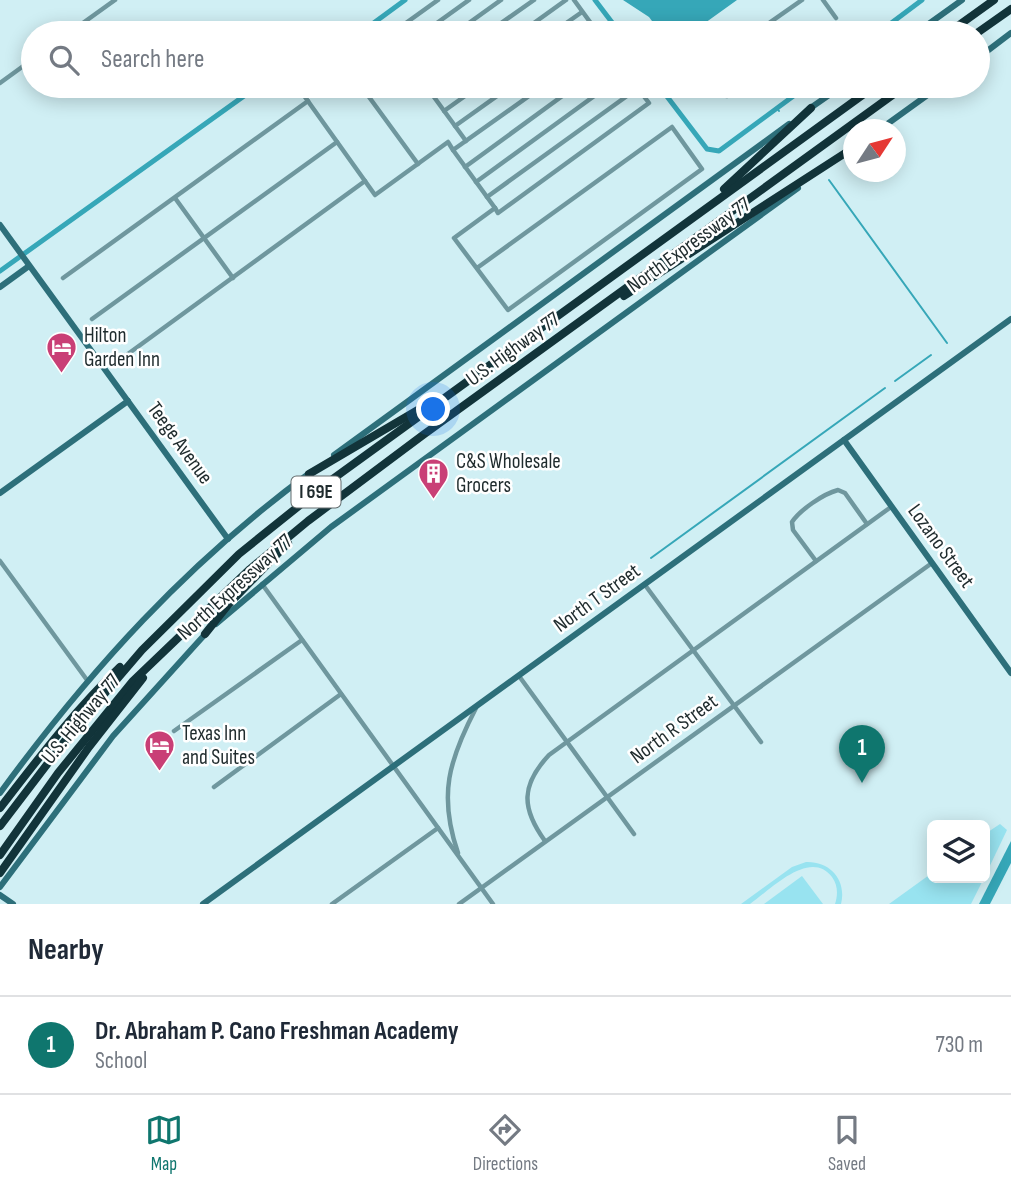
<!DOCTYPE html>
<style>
body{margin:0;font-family:"Sofia Sans Condensed",sans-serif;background:#f6f6f7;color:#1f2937}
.controls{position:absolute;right:21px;bottom:21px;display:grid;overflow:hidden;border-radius:10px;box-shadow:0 4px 18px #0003}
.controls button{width:63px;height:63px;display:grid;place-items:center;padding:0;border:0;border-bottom:2px solid #e0e1e3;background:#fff;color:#1f2937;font:35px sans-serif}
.compass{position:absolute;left:843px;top:119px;width:63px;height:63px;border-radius:50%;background:#fff;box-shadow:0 4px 18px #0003;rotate:54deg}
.you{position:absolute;left:434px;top:410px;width:24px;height:24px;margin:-18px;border:5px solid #fff;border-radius:50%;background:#1a73e8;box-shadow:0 0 0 10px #1a73e833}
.badge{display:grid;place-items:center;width:46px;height:46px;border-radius:50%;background:#0f766e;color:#fff;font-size:23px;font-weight:700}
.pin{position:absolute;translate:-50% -58px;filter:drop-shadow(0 2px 4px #0008)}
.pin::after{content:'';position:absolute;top:37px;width:24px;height:21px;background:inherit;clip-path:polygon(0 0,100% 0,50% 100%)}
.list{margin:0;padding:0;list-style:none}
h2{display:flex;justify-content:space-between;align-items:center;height:91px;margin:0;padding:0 28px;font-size:30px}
h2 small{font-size:23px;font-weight:400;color:#747a83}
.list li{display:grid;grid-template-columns:46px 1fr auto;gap:21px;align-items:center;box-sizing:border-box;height:98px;padding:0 28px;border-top:2px solid #e0e1e3}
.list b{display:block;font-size:26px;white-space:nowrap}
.list p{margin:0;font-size:23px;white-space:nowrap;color:#747a83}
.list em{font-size:23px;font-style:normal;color:#747a83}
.icon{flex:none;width:38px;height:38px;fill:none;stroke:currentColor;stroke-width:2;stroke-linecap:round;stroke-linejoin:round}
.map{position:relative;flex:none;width:1011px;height:904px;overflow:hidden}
.search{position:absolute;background:#fff;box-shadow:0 4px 18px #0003;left:21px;right:21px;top:21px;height:77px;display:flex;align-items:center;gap:18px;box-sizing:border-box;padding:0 24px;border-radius:38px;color:#747a83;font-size:26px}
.sheet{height:189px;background:#fff}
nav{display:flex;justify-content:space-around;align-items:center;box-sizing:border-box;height:98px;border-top:2px solid #e0e1e3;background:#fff;font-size:19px;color:#747a83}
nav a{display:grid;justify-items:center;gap:4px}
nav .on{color:#0f766e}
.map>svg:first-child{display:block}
.green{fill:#98e3f0}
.water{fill:#36a7b8}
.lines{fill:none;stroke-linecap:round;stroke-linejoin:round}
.stream{stroke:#36a7b8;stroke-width:2}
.canal{stroke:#36a7b8;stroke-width:5}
.street{stroke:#6f979e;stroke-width:4.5}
.secondary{stroke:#2d6f7a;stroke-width:6}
.highway{stroke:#12343a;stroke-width:8}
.labels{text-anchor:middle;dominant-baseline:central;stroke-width:5;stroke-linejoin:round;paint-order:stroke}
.shield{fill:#fff;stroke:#626b6c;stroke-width:2}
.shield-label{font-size:19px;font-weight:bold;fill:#1f2b2d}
.street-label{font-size:21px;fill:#1f2b2d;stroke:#fff}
.poi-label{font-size:21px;fill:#1f2b2d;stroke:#fff;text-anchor:start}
</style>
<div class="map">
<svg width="1011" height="904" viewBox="0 0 1011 904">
<rect width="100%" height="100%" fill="#d0eff4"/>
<g class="green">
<path d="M1000 824 1007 830 985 876V834Z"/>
<path d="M806 862C830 861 847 880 841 904H835C838 895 838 885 832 877 810 848 770 890 750 904H741L792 867Z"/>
<path d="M932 873V878H984L971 904H889Z"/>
<path d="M802 876 823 904H764Z"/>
</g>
<g class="water">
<path d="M623 0H737L691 33H661L649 17Z"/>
<path d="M1011 841V863L990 904H979Z"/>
</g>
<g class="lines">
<g class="stream">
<path d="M777 108 779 111"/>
<path d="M829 180 947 343"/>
<path d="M895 381 931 355"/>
<path d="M651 558 885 388"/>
</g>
<g class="canal">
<path d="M595 0 620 33"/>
<path d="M360 33 405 0"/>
<path d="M878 33 922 0"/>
<path d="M659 86 707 149 719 151 807 86"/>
<path d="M0 271 258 86"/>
</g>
<g class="street">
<path d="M574 0 598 33"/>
<path d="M823 0 836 18"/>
<path d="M69 33 115 0"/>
<path d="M392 33 438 0"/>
<path d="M423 33 469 0"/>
<path d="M455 33 501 0"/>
<path d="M487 33 534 0"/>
<path d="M520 33 566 0"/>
<path d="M552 33 582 12"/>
<path d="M584 33 593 26"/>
<path d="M755 33 802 0"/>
<path d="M0 83 33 59"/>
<path d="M318 86 305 97 375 195 448 142 453 150 543 86"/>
<path d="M361 86 418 164"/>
<path d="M426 86 466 141"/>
<path d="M721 86 727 96"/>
<path d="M434 95 447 86"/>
<path d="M444 111 479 86"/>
<path d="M455 126 511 86"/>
<path d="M453 150 495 208"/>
<path d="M465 167 576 86"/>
<path d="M476 182 608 86"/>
<path d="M487 197 638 88"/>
<path d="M175 198 233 278"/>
<path d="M495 208 498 213 649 103 636 86"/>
<path d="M477 268 672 127 702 169 508 310 454 238 495 208"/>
<path d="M63 278 308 101"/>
<path d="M92 319 337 142"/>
<path d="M121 359 365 181"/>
<path d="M0 561 87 680"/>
<path d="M816 561 793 530 792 522C800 510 823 494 838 490L845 493 867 524"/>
<path d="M262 584 493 904"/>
<path d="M645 585 761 742"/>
<path d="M519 676 634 834"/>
<path d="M174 731 302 640"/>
<path d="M214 787 341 694"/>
<path d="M545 841C521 808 521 785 549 755L891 507"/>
<path d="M458 853C438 795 449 760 476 708"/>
<path d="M332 904 438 828"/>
<path d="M459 904 932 563"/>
</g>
<g class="secondary">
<path d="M916 33 962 0"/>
<path d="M978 58 1011 33"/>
<path d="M809 109 842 86"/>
<path d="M879 130 940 86"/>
<path d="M0 225 228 539"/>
<path d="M0 287 29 266"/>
<path d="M844 440 1011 673"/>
<path d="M334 455 789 124"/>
<path d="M0 493 128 401"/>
<path d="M216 624 331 527 798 188"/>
<path d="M0 793C90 670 187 563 311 472"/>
<path d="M0 887 113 736 208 631"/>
<path d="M0 895 13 904"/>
<path d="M203 904 1011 319"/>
</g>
<g class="highway">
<path d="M948 33 994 0"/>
<path d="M977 33 1011 9"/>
<path d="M724 189 811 108"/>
<path d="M624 296 853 148"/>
<path d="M309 474 428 404"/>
<path d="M205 634 228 605 288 543"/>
<path d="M0 808C38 759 75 710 120 667"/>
<path d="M0 826 71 733 142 650 239 554 330 481 875 86"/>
<path d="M0 855 58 773 132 682 250 569 308 521 423 435 905 86"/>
<path d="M0 873 89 747 143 678"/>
</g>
</g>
<defs>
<symbol id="hotel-pin" viewBox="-11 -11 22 30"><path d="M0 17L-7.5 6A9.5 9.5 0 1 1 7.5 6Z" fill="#c93f76" stroke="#fff"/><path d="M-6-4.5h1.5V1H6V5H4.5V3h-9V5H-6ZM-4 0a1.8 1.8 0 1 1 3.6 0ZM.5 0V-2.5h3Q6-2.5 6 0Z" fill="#fff"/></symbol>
<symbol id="building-pin" viewBox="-11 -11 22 30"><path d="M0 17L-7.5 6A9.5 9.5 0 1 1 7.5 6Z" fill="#c93f76" stroke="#fff"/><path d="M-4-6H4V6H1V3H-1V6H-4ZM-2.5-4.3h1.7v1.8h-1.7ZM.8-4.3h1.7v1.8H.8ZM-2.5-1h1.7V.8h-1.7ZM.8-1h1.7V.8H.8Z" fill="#fff"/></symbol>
</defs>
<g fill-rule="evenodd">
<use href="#hotel-pin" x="44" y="330" width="35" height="47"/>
<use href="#building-pin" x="416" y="456" width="35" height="47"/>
<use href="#hotel-pin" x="142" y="728" width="35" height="47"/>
</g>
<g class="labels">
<rect class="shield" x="291.5" y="476.5" width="49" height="31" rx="5"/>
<g class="shield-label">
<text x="316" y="492">I 69E</text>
</g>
<g class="street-label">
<text transform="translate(689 245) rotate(-36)">North Expressway 77</text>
<text transform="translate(513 349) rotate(-36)">U.S. Highway 77</text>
<text transform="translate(180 443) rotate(54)">Teege Avenue</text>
<text transform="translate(941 546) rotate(54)">Lozano Street</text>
<text transform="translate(235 587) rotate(-42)">North Expressway 77</text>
<text transform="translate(597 598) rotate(-36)">North T Street</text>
<text transform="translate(81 719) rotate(-50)">U.S. Highway 77</text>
<text transform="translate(674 729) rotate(-36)">North R Street</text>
</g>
<g class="poi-label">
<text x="84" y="335">Hilton<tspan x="84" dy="24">Garden Inn</tspan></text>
<text x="456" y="461">C&amp;S Wholesale<tspan x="456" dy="24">Grocers</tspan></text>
<text x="182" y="733">Texas Inn<tspan x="182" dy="24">and Suites</tspan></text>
</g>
</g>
</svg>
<div class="controls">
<button><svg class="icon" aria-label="layers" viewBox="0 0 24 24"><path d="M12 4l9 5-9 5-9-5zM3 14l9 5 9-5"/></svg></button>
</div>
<svg class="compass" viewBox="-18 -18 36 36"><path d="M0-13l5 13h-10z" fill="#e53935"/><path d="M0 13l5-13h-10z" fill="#747a83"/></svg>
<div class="you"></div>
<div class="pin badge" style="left:862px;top:783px">1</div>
<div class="search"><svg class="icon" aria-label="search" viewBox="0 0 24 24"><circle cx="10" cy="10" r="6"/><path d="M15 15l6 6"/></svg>Search here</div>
</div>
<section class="sheet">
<h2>Nearby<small></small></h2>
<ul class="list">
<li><span class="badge">1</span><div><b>Dr. Abraham P. Cano Freshman Academy</b><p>School</p></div><em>730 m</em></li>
</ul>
</section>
<nav>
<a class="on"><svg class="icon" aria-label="map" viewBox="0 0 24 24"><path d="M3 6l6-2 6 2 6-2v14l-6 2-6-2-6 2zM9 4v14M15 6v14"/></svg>Map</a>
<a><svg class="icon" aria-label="directions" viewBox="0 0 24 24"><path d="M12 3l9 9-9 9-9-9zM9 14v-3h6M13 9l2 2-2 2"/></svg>Directions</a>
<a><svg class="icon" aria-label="saved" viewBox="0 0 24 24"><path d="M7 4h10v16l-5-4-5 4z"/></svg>Saved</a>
</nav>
